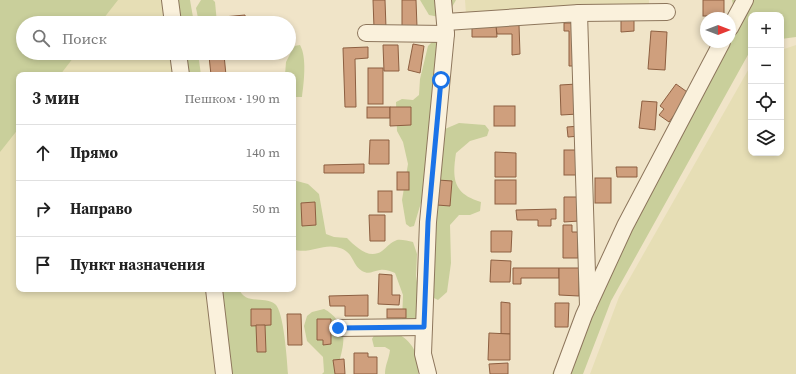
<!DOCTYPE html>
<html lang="ru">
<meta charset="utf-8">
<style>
body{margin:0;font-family:"Source Serif 4",serif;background:#f2f2f2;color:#222}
.controls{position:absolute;right:12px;top:12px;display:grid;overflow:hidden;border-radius:8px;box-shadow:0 2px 6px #0003}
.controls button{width:36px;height:36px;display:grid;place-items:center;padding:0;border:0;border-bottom:1px solid #e0e0e0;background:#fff;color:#222;font:20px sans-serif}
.compass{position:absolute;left:700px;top:12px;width:36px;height:36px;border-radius:50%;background:#fff;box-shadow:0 2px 6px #0003;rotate:90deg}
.stop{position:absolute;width:12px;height:12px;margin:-9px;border:3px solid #1a73e8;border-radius:50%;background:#fff}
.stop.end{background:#1a73e8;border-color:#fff;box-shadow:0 1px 4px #0008}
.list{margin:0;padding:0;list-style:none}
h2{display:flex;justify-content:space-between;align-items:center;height:52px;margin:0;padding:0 16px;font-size:17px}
h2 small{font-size:13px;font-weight:400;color:#767676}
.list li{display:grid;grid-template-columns:26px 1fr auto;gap:12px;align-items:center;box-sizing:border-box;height:56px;padding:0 16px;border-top:1px solid #e0e0e0}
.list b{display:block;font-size:15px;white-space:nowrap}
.list em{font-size:13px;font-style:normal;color:#767676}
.icon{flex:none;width:22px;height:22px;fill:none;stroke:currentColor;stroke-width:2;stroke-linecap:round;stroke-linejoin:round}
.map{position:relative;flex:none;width:796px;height:374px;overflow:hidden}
.search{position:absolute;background:#fff;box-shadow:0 2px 6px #0003;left:16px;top:16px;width:280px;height:44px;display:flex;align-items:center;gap:10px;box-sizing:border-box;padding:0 14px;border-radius:22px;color:#767676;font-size:15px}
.panel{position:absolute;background:#fff;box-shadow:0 2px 6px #0003;left:16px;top:72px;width:280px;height:220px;border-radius:8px}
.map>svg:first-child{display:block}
.farmland{fill:#e6deb5}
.green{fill:#c9cf9b}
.building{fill:#cf9f7d;stroke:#8d5f41}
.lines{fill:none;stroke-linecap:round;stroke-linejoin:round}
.minor-casing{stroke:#8d765c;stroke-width:18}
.minor{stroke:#faf1dc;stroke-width:16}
.route{stroke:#1a73e8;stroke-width:5}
</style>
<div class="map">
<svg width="796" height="374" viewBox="0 0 796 374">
<rect width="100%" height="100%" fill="#f0e4c8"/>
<g class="farmland">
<path d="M0 0H167L171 23H23V53H175L179 75H19V289H212L223 374H0Z"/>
<path d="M465 0H649V5L466 14Z"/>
<path d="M796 45V374H590L619 297 751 65V153H781V50Z"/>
</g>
<g class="green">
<path d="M0 0H118L100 23H23V53H77L60 75H19V128L0 152Z"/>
<path d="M167 0H190L194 23H171Z"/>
<path d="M201 0H213L215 2 217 23H199L196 8Z"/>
<path d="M420 0H456L452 7 439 17 429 15Z"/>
<path d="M732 0H796V37L781 39V15H751V52L749 53 611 301 583 374H552L651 163 723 42H730V22L734 10Z"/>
<path d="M436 38 441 40 423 196 414 226 410 227 406 224 402 200 408 164 403 142 397 131 396 102 402 99 413 100 419 95 420 79 428 46Z"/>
<path d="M300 45C307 57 304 82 302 97H293V75H285L286 62 294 46Z"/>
<path d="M175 53H198L201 75H179Z"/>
<path d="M459 123 485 125 489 130 487 136 470 141 456 153C452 179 453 194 481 202L480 211 470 215H459L450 225 451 263 447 292 438 300 430 296 431 264 445 129Z"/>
<path d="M293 180 308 184 319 194 326 234 334 237 347 238C356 247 369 260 382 251 387 247 391 242 397 240 401 239 408 241 413 242L417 254 416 276 421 307 418 318 412 324 402 322 403 295 395 273C390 271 385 269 380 270 373 271 369 275 362 271 350 263 355 251 336 247 321 244 307 255 293 249Z"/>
<path d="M212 289H239C245 305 264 296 275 304 284 311 287 361 288 374H223Z"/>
<path d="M324 309C334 314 342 324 343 336 345 345 338 365 336 374H322L324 372 323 357 307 341 304 326 307 316 312 312Z"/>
<path d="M376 332C381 332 389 331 395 333 411 338 422 358 418 374H385C385 365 389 359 390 350L385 347H374L372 339Z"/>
</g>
<g class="building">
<path d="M373 0H385L386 28H374Z"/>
<path d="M402 0H416L417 27H402Z"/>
<rect x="703" y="0" width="21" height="16"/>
<path d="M245 15 246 23H224L223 17Z"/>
<path d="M621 20H634V31L621 32Z"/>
<path d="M564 23H577L578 66H569V31H564Z"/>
<path d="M519 25 520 54 512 55V34H497L496 26Z"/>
<path d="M496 26 497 37H472V27Z"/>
<path d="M651 31 667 32 665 70 648 69Z"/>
<path d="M413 44 424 46 420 73 408 70Z"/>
<path d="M383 45H398L399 71H384Z"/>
<path d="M368 47V58L355 59 356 107H345L343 48Z"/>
<path d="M224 55 226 75H211L209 56Z"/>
<rect x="368" y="68" width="15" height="36"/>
<path d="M577 84 578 114 561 115 560 85Z"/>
<path d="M676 84 690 94 669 122 659 115 664 109 660 106Z"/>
<path d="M642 101 657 102 655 130 639 128Z"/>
<rect x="494" y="106" width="21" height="20"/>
<rect x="367" y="107" width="23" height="11"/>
<path d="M390 107H411V125L390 126Z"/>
<path d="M580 126V136L568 137 567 127Z"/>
<path d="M370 140H389V164H369Z"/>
<rect x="564" y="150" width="14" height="25"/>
<path d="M495 152 516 153V177H495Z"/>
<path d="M364 164V173H324V165Z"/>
<path d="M616 167H637V177H617Z"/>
<rect x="397" y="172" width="12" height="18"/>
<rect x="595" y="178" width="16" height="25"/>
<path d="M438 180 452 181 450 206 437 205Z"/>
<rect x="495" y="180" width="21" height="24"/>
<rect x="378" y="191" width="14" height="21"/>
<path d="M564 197H578L579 221 564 222Z"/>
<path d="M315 202 316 225 302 226 301 203Z"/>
<path d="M556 209V219H551V226H538V220H517L516 210Z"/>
<path d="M369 215H385V241H370Z"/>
<path d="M563 225H572V232H578V258H563Z"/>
<path d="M491 231H512L511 252H491Z"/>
<path d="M491 260 511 261 510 282H490Z"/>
<path d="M513 268H559V278H521V284H513Z"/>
<path d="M559 268H579V296L559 295Z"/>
<path d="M379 274 392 275V295H400L399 305 378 304Z"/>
<path d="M368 295V316H345V306H330L329 296Z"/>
<path d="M501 302 510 303V334H501Z"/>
<path d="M555 303H569L568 327H555Z"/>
<path d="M251 309H271V325L251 326Z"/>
<rect x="387" y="309" width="19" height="9"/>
<path d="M287 314H301L302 345H288Z"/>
<path d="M317 319H331V344L323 345V340H317Z"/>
<path d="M256 325H265L266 352H257Z"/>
<path d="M489 333 510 334V360H488Z"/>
<path d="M354 353H368V357H377V374H354Z"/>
<path d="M344 359 345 374H335L333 360Z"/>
<path d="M508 363V374H490L489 364Z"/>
</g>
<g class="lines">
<defs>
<g id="minor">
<path d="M170 0 173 23"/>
<path d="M579 13 667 12"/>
<path d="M446 22 579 13 588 306"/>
<path d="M730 28 745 0"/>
<path d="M366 33 446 34"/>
<path d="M178 53 181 75"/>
<path d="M214 289 224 374"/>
<path d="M338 328 424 327"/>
<path d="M428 374 423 354 428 222 446 34 443 0"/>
<path d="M562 374 584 315 625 226 722 42"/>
</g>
</defs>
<use href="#minor" class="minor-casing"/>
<use href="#minor" class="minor"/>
</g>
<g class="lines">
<path class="route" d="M338 328 424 327 428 222 441 80"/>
</g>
</svg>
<div class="controls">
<button>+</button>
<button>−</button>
<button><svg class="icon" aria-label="locate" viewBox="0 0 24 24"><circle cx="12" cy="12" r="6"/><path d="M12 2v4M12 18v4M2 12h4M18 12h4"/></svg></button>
<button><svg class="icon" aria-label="layers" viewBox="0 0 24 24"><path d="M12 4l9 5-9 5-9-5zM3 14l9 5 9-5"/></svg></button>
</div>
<svg class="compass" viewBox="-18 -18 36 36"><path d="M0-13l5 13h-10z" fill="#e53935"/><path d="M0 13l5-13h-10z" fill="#767676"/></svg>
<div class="stop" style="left:441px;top:80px"></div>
<div class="stop end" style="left:338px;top:328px"></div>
<div class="search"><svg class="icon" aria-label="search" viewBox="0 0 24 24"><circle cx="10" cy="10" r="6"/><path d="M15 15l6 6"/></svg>Поиск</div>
<section class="panel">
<h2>3 мин<small>Пешком · 190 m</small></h2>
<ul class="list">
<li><svg class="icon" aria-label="ahead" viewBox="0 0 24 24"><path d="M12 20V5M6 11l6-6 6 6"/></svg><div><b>Прямо</b></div><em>140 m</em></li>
<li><svg class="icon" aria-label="right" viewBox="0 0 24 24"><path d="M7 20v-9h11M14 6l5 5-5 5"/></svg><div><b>Направо</b></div><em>50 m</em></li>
<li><svg class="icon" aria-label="arrive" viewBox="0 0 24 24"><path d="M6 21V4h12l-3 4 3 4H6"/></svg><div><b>Пункт назначения</b></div></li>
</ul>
</section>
</div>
